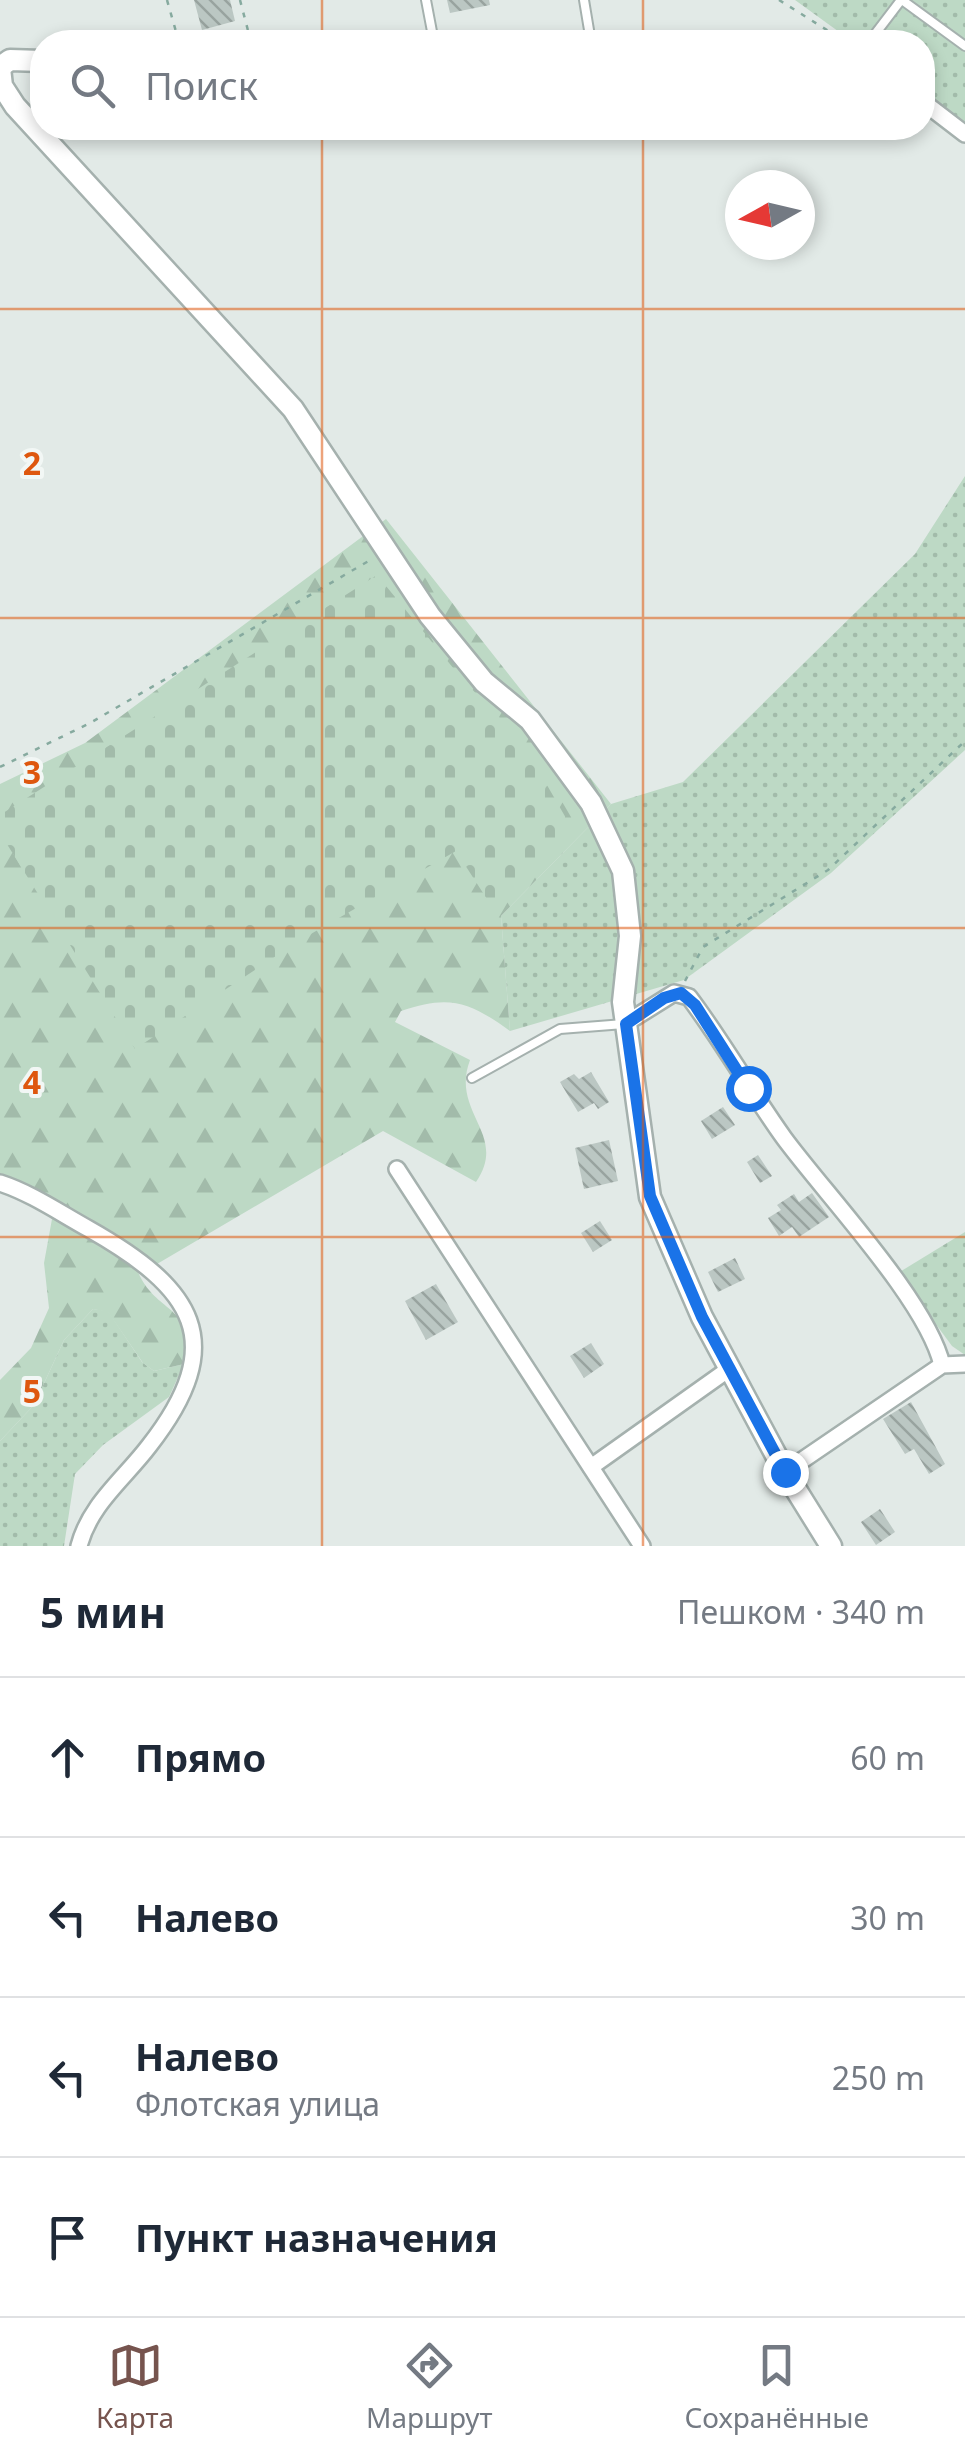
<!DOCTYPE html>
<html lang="ru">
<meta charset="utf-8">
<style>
body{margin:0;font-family:"Noto Sans",sans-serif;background:#f2f2f3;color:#1f2937}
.compass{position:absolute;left:725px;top:170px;width:90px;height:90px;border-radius:50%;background:#fff;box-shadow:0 5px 15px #0003;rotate:262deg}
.stop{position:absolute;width:30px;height:30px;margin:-22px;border:8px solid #1a73e8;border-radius:50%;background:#fff}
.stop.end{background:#1a73e8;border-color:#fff;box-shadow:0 2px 10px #0008}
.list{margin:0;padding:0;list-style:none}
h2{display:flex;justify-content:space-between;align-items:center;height:130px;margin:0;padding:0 40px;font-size:42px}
h2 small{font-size:32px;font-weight:400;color:#747a83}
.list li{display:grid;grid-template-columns:65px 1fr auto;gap:30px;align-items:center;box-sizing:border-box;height:160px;padding:0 40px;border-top:2px solid #e0e1e3}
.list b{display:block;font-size:38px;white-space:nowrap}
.list p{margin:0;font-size:32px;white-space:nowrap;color:#747a83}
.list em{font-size:32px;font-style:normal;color:#747a83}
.icon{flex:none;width:55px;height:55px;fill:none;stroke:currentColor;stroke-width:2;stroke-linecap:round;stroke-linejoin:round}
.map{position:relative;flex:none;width:965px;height:1546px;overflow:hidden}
.search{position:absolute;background:#fff;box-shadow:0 5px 15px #0003;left:30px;right:30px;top:30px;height:110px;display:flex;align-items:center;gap:25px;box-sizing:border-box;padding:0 35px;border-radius:40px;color:#747a83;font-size:38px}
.sheet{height:770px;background:#fff}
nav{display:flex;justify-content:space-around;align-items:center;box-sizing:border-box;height:140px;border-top:2px solid #e0e1e3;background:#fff;font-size:28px;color:#747a83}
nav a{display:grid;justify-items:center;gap:5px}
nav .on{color:#76544e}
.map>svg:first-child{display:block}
.grass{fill:url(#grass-dots)}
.forest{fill:url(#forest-firs)}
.cemetery{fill:url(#cemetery-stones)}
.building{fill:url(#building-back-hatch)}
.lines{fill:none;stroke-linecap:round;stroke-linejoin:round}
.service-casing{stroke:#a5b1ae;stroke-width:12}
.minor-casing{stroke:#a5b1ae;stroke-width:20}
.tertiary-casing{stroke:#a5b1ae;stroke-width:25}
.path{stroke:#86aa9f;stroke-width:2.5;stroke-dasharray:5 8;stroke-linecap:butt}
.service{stroke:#fff;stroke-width:8}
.minor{stroke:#fff;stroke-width:15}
.tertiary{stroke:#fff;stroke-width:20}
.route{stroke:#1a73e8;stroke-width:12}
.grid{fill:none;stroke:#de570e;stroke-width:2.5;stroke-opacity:0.55}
.grid-label{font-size:32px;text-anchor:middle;font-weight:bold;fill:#de570e;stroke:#f2f7f5;stroke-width:8;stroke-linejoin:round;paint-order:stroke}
</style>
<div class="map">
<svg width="965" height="1546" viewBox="0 0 965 1546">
<defs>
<pattern id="grass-dots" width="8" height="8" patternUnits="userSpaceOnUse" patternTransform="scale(2.5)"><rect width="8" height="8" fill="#bdd9c5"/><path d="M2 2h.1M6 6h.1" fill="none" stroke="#a2bbaa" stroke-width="1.8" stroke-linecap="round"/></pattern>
<pattern id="forest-firs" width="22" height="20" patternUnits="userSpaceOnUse" patternTransform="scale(2.5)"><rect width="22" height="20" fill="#bdd9c5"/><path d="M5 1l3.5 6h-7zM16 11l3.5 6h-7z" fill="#a2bbaa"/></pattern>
<pattern id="cemetery-stones" width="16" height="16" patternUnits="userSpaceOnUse" patternTransform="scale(2.5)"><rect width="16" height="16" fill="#bdd9c5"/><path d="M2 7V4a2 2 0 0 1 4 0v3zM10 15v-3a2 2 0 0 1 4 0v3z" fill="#a2bbaa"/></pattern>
<pattern id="building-back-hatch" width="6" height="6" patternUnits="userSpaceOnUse" patternTransform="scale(2.5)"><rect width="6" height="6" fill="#bbc7c3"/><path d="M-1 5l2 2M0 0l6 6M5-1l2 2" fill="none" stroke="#98a39f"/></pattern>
</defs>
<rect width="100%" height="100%" fill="#e2eae7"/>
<g class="grass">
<path d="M795 0H965V127L923 95 922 42H853Z"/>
<path d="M965 476V750L831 873 684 980 510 1031 501 916 611 804 683 782 915 554Z"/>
<path d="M965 1232V1355L952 1346 898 1273Z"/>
<path d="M93 1309 108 1311 142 1362 154 1371 184 1364 169 1397 103 1445 75 1474 64 1546H0V1441L34 1405 64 1340Z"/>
</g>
<path class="forest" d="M386 519 611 804 501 916 510 1031C470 1002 450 994 401 1011L395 1022 470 1060C450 1113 509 1134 476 1182L383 1131 157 1264 143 1260 138 1272C157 1316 195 1302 184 1364L154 1371 143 1363 108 1312 93 1309 64 1340 34 1405 0 1441V1380L31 1348 49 1308 44 1263 52 1219 16 1193 0 1190V784L85 743Z"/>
<path class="cemetery" d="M377 575 463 680 521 740 570 825 494 910 456 851 302 939 135 1049 0 833V815Z"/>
<g class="building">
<path d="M194 0H230L235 21 202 30Z"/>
<path d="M447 0H489L490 5 450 13Z"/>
<path d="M591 1072 609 1102 598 1109 594 1103 578 1112 560 1082 574 1074 579 1079Z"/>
<path d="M723 1107 735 1125 712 1139 701 1121Z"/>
<path d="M609 1140 618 1181 584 1189 575 1148Z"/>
<path d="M758 1155 772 1176 760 1183 747 1162Z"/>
<path d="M812 1193 829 1217 799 1237 792 1227 779 1236 768 1218 781 1210 777 1205 794 1194 799 1202Z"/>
<path d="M600 1221 612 1240 593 1252 581 1233Z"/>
<path d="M735 1258 745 1279 718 1292 708 1272Z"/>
<path d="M436 1284 458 1322 426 1340 405 1301Z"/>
<path d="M591 1343 604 1364 584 1378 570 1356Z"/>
<path d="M911 1402 945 1464 929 1474 914 1449 905 1454 883 1419Z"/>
<path d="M880 1509 895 1532 876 1545 861 1522Z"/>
</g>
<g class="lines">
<defs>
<g id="service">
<path d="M426 0 434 42"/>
<path d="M584 0 591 42"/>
<path d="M902 0 965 46"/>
<path d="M869 42 901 0"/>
<path d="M472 1078 560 1029 624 1024"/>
</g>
<g id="minor">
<path d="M922 101 965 134"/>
<path d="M626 1023 674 993 689 997C723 1042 751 1092 784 1138 826 1195 927 1301 942 1365"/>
<path d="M397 1169 642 1546"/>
<path d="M0 1183C31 1193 60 1213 89 1229 193 1288 231 1341 149 1446 124 1479 90 1504 79 1546"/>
<path d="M591 1467 729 1369"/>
<path d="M785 1472 942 1365 965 1364"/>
</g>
<g id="tertiary">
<path d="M0 67 10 60 42 61"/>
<path d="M0 68 2 86 15 106 293 409 430 616 484 682 530 720 591 803 623 871 630 936 623 1002 650 1197 702 1317 785 1472 831 1546"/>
</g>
</defs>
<use href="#service" class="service-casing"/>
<use href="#minor" class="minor-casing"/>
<use href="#tertiary" class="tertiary-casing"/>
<g class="path">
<path d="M167 0 179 42"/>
<path d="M240 0 251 42"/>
<path d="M779 0 846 42"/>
<path d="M0 767 90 723 372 559"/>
<path d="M685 981 703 947 828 870 965 741"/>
</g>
<use href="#service" class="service"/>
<use href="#minor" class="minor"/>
<use href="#tertiary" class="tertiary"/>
</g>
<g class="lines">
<path class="route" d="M748 1088 695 1005 681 993 664 998 626 1024 650 1196 702 1317 785 1472"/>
</g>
<path class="grid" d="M322 0V42M643 0V42M322 128V1546M643 128V1546M0 309H965M0 618H965M0 928H965M0 1237H965"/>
<g class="grid-label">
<text x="32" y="475">2</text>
<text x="32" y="784">3</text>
<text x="32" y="1094">4</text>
<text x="32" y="1403">5</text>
</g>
</svg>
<svg class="compass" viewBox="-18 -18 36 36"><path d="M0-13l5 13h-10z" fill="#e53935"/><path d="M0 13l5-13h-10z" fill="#747a83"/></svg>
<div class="stop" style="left:748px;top:1088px"></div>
<div class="stop end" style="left:785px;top:1472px"></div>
<div class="search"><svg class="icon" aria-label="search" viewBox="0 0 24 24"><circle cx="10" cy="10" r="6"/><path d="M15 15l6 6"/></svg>Поиск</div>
</div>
<section class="sheet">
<h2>5 мин<small>Пешком · 340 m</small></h2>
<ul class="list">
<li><svg class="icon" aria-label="ahead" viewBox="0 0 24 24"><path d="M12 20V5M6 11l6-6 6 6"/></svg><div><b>Прямо</b></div><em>60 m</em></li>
<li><svg class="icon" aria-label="left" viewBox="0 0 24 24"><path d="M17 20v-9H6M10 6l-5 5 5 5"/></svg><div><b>Налево</b></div><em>30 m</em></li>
<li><svg class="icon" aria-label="left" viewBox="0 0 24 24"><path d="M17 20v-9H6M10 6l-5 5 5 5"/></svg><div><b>Налево</b><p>Флотская улица</p></div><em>250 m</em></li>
<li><svg class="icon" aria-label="arrive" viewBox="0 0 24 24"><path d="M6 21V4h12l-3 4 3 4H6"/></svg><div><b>Пункт назначения</b></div></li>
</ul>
</section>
<nav>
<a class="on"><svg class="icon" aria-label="map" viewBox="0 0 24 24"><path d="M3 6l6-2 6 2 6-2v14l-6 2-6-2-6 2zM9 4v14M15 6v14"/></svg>Карта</a>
<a><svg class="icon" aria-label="directions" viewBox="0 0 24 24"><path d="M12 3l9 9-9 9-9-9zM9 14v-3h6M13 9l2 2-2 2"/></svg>Маршрут</a>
<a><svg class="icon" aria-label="saved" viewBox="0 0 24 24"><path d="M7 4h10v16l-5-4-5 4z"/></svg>Сохранённые</a>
</nav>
